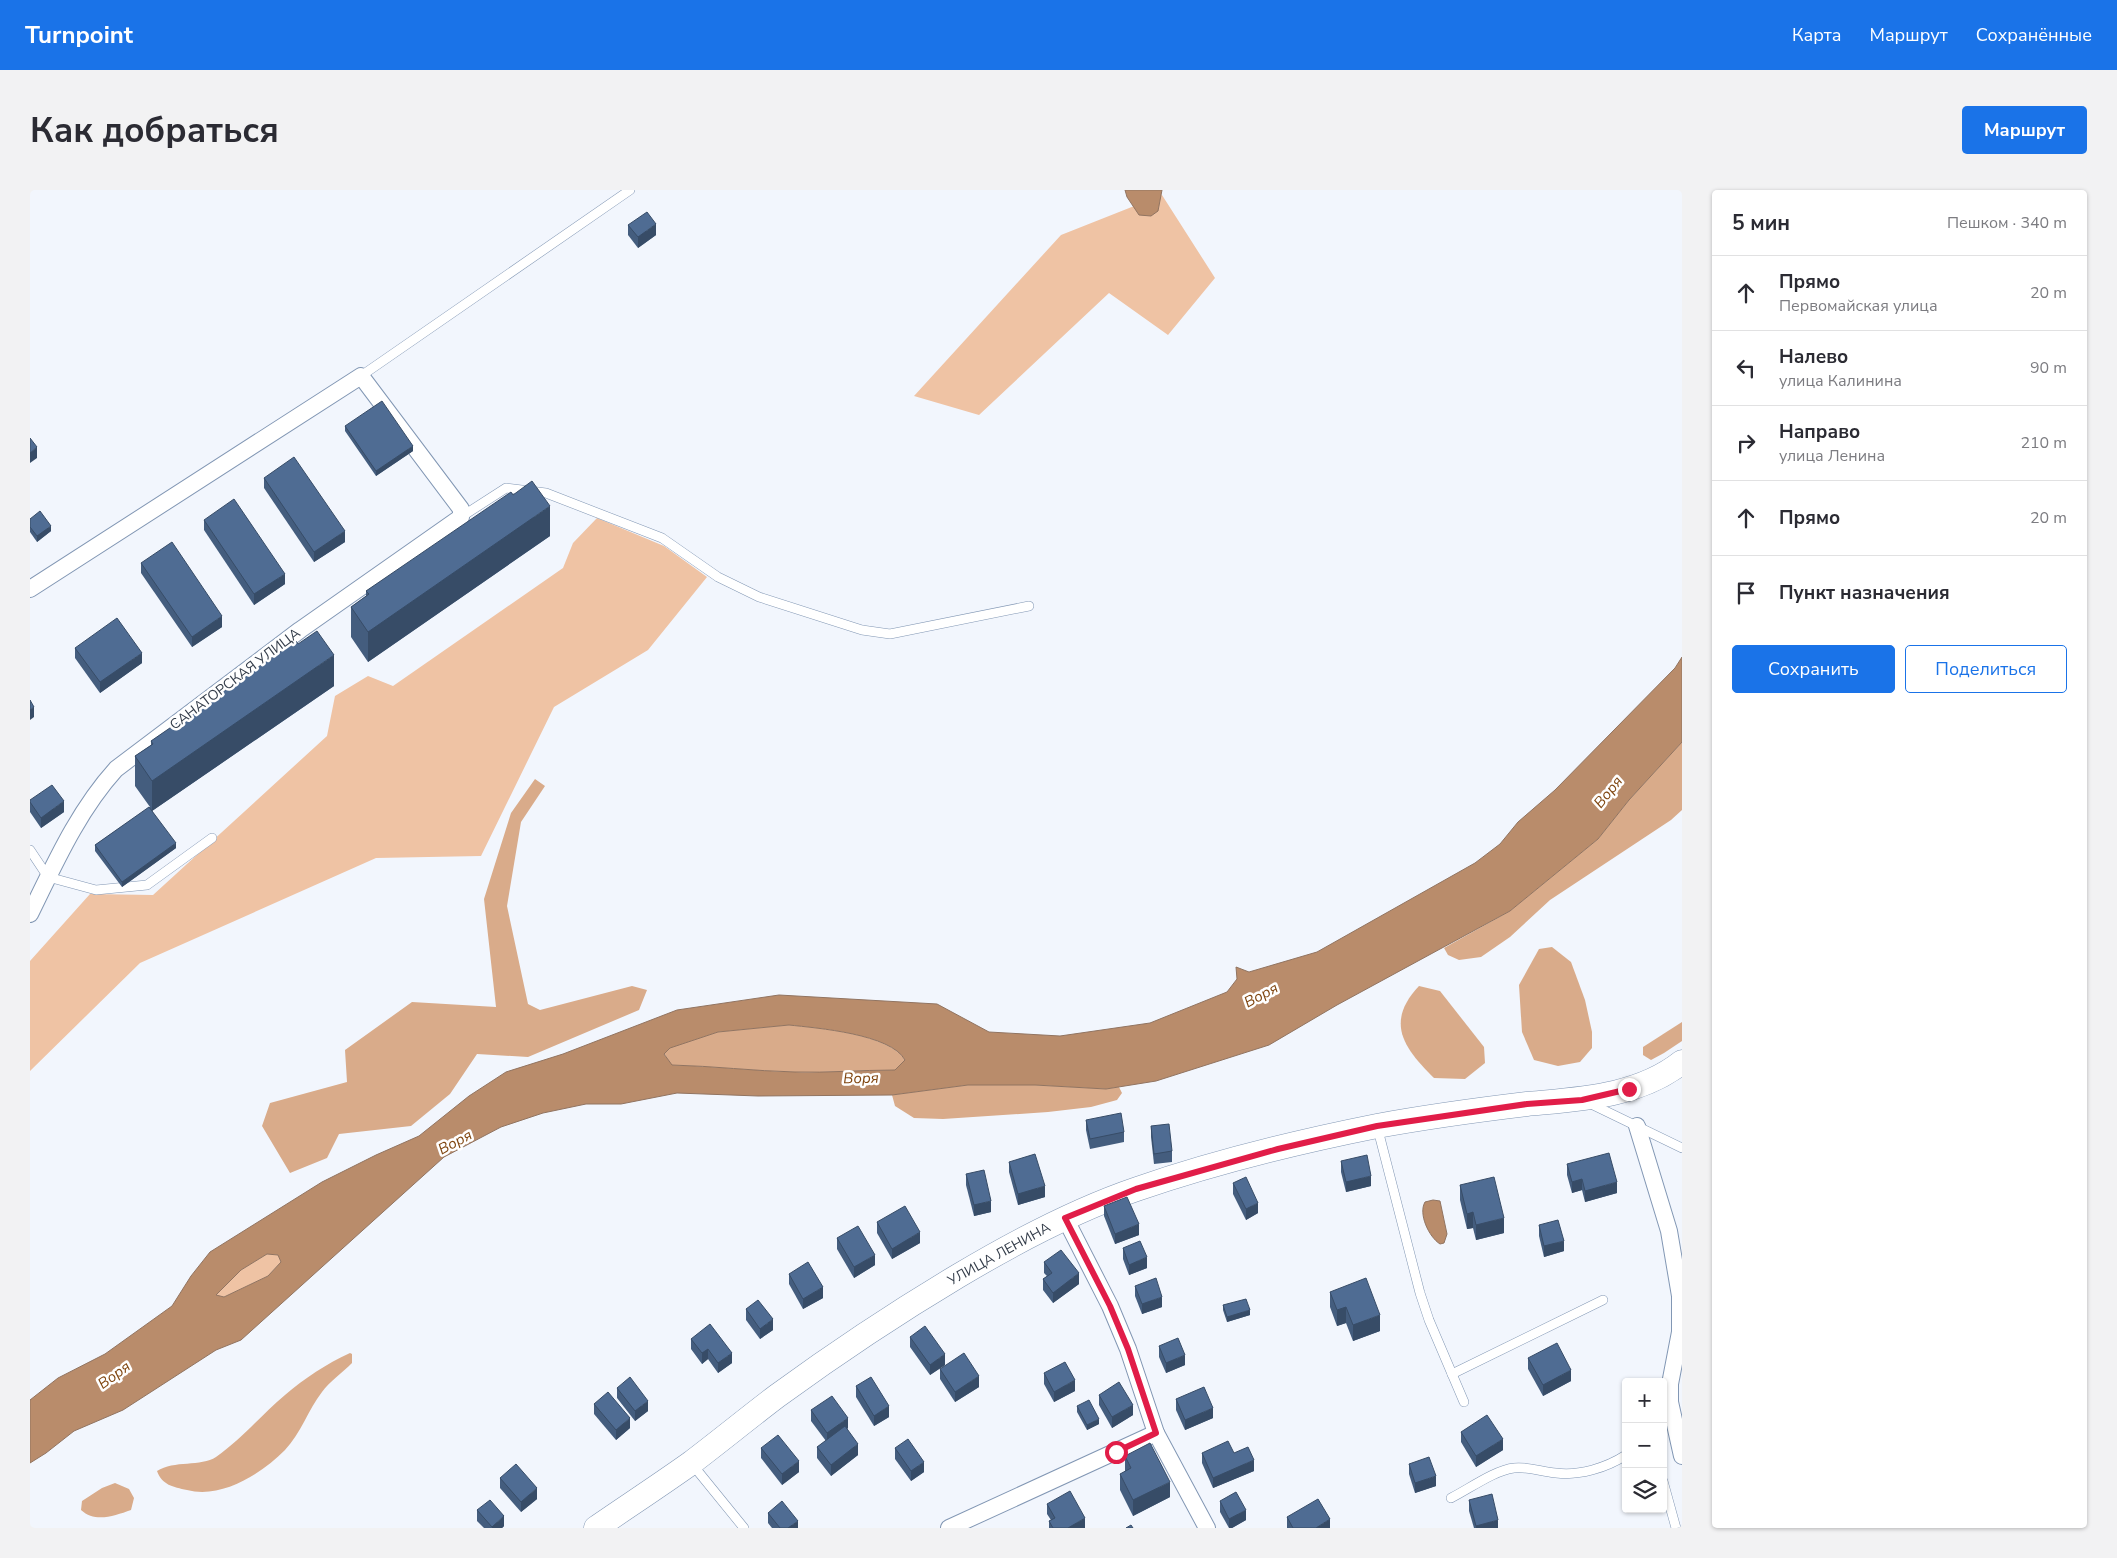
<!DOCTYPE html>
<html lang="ru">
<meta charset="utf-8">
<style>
body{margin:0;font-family:"Nunito Sans",sans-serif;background:#f2f2f3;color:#2b2b33}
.controls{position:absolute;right:15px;bottom:15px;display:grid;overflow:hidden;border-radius:5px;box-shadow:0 1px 4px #0004}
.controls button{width:45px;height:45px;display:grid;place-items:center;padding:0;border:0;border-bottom:1px solid #e1e1e2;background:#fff;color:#2b2b33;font:25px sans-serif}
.stop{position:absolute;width:15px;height:15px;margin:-11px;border:4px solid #e11d48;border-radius:50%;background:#fff}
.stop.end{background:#e11d48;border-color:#fff;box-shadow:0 1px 5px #0008}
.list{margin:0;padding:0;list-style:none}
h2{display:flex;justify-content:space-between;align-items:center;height:65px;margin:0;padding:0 20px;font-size:21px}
h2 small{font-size:16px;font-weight:400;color:#7c7c81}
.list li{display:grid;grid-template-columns:32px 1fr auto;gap:15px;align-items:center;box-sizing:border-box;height:75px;padding:0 20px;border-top:1px solid #e1e1e2}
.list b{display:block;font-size:19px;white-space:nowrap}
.list p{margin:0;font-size:16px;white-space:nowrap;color:#7c7c81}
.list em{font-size:16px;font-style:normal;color:#7c7c81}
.actions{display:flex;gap:10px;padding:15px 20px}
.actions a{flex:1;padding:11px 0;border:1px solid #1a73e8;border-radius:5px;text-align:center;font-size:18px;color:#1a73e8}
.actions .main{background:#1a73e8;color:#fff}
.icon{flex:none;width:28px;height:28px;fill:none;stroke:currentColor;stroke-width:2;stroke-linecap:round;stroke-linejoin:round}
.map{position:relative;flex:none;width:1652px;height:1338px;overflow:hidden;border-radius:5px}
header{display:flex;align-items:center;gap:30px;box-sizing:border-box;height:70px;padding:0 25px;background:#1a73e8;color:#fff}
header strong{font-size:24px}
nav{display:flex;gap:28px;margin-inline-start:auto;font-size:18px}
.intro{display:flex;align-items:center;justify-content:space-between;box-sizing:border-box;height:120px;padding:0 30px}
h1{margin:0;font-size:35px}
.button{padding:12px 22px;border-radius:5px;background:#1a73e8;color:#fff;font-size:18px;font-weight:700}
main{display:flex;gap:30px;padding:0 30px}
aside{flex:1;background:#fff;border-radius:5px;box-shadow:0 1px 4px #0004}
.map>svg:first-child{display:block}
.green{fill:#efc3a4}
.forest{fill:#d9ab8a}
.water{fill:#b98c6b;stroke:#917461;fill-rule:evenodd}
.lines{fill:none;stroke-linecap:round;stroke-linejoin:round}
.lane-casing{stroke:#8297b4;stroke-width:10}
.street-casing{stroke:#8297b4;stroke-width:18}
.secondary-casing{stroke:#8297b4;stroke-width:25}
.lane{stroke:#fff;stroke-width:9}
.street{stroke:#fff;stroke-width:16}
.secondary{stroke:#fff;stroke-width:24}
.wall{fill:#445d7e}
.shaded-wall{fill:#374c67}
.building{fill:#4f6c93;stroke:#374c67}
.route{stroke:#e11d48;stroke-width:6}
.labels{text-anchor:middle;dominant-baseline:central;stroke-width:5;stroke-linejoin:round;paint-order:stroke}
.street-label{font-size:14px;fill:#343d4a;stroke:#fff}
.water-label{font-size:15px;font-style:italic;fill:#804610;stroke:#fff}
</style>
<header>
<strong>Turnpoint</strong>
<nav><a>Карта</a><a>Маршрут</a><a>Сохранённые</a></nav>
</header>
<div class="intro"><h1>Как добраться</h1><a class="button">Маршрут</a></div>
<main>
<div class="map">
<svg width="1652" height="1338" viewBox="0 0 1652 1338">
<rect width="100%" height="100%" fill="#f2f6fd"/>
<g class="green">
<path d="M1132 5 1185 88 1138 145 1079 103 949 225 884 206 1031 45Z"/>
<path d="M567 328 634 356 677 387 618 460 524 517 451 666 346 668 110 773 0 881V771L60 704 123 705 297 546 305 506 338 486 363 496 533 378 543 353Z"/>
<path d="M237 1064 248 1065 251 1072 238 1086 194 1107 185 1105 211 1080Z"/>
</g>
<g class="forest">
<path d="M1652 552V620L1641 630 1520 710 1480 747 1451 767 1429 770 1418 765 1414 758 1480 721 1568 649 1599 610Z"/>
<path d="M505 589 515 596 491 632 477 716 498 814 510 820 602 796 617 800 609 820 498 867 447 864 420 904 381 936 309 944 297 968 260 983 232 936 240 913 317 892 315 860 382 812 466 817 454 709 481 623Z"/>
<path d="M1522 757 1541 772 1555 810 1562 842V858L1550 872 1528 876 1504 870 1492 842 1489 795 1509 759Z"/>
<path d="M1389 796 1410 801 1454 857 1455 873 1435 889 1404 888C1375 859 1354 833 1389 796Z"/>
<path d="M1652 832V851L1634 863 1621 870 1613 865V857Z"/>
<path d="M759 835C787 838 860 844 875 870L865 880C831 880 798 883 765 882 724 881 683 876 641 875L634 863 639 858 688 842Z"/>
<path d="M938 895H1005L1076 899 1089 897 1092 903 1087 910 1061 917 1018 922 913 929 884 928 865 916 862 905Z"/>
<path d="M320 1163 322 1164V1173C312 1183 300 1191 292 1202 278 1220 271 1243 255 1260 231 1284 192 1309 157 1300 143 1297 132 1295 127 1281 144 1270 171 1277 186 1267 212 1249 231 1225 255 1205 275 1188 296 1174 320 1163Z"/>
<path d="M85 1293 99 1299 104 1308 101 1320C84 1326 65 1333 51 1320L52 1311 72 1298Z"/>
</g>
<g class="water">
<path d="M1095 0H1132L1128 21 1121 26 1109 25 1097 7Z"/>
<path d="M1652 467V552L1599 610 1568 649 1480 721 1307 815 1239 855 1126 891 1076 899 1005 895H938L862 905 728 906 647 903 591 914H556L513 923 471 937 414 967 211 1150 186 1160 93 1220 44 1241 16 1263 0 1273V1210L28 1188 75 1164 142 1116 161 1086 180 1062 292 992 346 965 389 946 439 906 476 882 533 864 647 820 749 805 907 814 959 842 1030 846 1120 833 1197 802 1207 789 1206 777 1219 782 1287 762 1445 673 1470 654 1488 632 1525 600 1645 478ZM759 835C787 838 861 844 875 870L865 880C831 880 798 883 765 882 724 881 683 876 642 875L634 864 640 858 688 842ZM237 1064 248 1065 251 1072 238 1086 194 1107 186 1105 211 1080Z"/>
<path d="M1403 1010 1410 1011 1417 1044 1414 1053 1410 1054C1399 1047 1388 1024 1395 1012Z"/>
</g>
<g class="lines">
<defs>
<g id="lane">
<path d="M331 186 600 0"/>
<path d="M431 327 476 298 516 303 632 348 688 387 729 407 832 440 860 444 999 416"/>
<path d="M0 660 18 687 66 700 117 695 182 648"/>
<path d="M1559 913 1652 958"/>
<path d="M1347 936 1390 1103 1399 1130 1434 1212"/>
<path d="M1422 1184 1573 1110"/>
<path d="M662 1274 714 1338"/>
<path d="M1633 1291 1646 1338"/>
<path d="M1421 1308C1439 1299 1465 1280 1484 1278 1497 1276 1512 1282 1526 1283 1549 1286 1576 1278 1596 1265"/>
</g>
<g id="street">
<path d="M0 399 331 186 431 319V327L270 440 86 579C48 621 25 673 0 724"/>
<path d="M1607 936 1639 1041 1650 1106V1142L1640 1194V1212L1652 1266"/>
<path d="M1035 1028 1080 1116 1098 1159 1126 1243 1177 1338"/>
<path d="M919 1338 1126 1243"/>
</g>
<path id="secondary" d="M566 1338C598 1316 630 1295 661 1273 690 1251 718 1228 747 1206 806 1163 866 1123 928 1086 985 1052 1045 1020 1107 999 1185 972 1267 952 1347 936 1396 927 1447 920 1497 914 1549 909 1608 907 1652 872"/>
</defs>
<use href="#lane" class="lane-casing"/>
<use href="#street" class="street-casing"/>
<use href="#secondary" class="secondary-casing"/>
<use href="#lane" class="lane"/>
<use href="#street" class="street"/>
<use href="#secondary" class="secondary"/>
</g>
<g class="wall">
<path d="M598 35 626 45 608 58 598 45Z"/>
<path d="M315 236 383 261 346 286 315 241Z"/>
<path d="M234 288 315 352 284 372 234 298Z"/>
<path d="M483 305 520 346 338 472 321 447V417L336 406V401Z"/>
<path d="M0 329 21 341 7 352 0 342Z"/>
<path d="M174 330 255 394 224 415 174 340Z"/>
<path d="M111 373 192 437 162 457 111 383Z"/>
<path d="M268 454 304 496 122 621 146 658 92 697 65 661V655L120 617 105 596V566L121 555V551Z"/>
<path d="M45 458 112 473 70 503 45 468Z"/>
<path d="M0 610 34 622 11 638 0 622Z"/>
<path d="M1056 930 1094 942V952L1060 959 1056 940Z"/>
<path d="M1121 936 1142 961V972L1124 974 1121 947Z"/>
<path d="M1311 971 1341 996 1316 1002 1311 982Z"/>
<path d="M979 972 1015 1007 988 1015 979 982Z"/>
<path d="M1537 974 1587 1003 1555 1012 1552 1000 1542 1003 1537 985Z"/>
<path d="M936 984 961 1022 944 1026 936 995Z"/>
<path d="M1203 993 1228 1023 1216 1030 1203 1004Z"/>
<path d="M1430 995 1474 1043 1446 1050 1443 1038 1437 1039 1430 1010Z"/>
<path d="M1074 1016 1109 1045 1085 1054 1074 1026Z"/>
<path d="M847 1032 890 1053 862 1069 847 1043Z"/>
<path d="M1509 1035 1534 1061 1514 1067 1509 1046Z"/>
<path d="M807 1048 845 1075 824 1088 807 1059Z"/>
<path d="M1093 1058 1117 1078 1099 1085 1093 1069Z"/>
<path d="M1014 1072 1049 1094 1023 1113 1013 1100V1089L1017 1086 1014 1083Z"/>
<path d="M759 1084 793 1108 773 1119 759 1094Z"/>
<path d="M1105 1096 1132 1117 1112 1124 1105 1106Z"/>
<path d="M1300 1102 1350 1141 1323 1151 1316 1133 1307 1136 1300 1117Z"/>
<path d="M1193 1115 1220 1125 1197 1132 1193 1120Z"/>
<path d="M716 1119 743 1140 730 1149 716 1130Z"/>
<path d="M880 1147 915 1175 900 1185 880 1157Z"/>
<path d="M661 1149 702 1173 688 1183 678 1169 672 1174 661 1159Z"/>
<path d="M1129 1156 1155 1175 1136 1183 1129 1167Z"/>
<path d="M1498 1168 1541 1191 1513 1206 1498 1179Z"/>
<path d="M910 1179 949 1197 925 1212 910 1189Z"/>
<path d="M1014 1183 1045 1201 1024 1212 1014 1194Z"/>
<path d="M826 1196 859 1227 844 1236 826 1207Z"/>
<path d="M587 1198 618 1221 605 1231 587 1208Z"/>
<path d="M1069 1205 1103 1225 1082 1238 1069 1215Z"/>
<path d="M1146 1209 1183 1228 1155 1240 1146 1220Z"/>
<path d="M564 1214 600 1238 586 1250 564 1224Z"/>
<path d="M1047 1216 1069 1234 1057 1240 1047 1222Z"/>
<path d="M781 1220 818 1238 817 1239 828 1265 801 1286 787 1268V1257L796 1251 781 1231Z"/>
<path d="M1431 1242 1473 1260 1446 1277 1431 1252Z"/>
<path d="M731 1258 769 1282 752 1295 731 1268Z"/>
<path d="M865 1258 894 1282 881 1291 865 1269Z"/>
<path d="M1172 1263H1204L1224 1281 1183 1298 1172 1273Z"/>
<path d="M1095 1266 1140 1307 1103 1326 1090 1300V1284L1095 1282Z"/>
<path d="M1379 1274 1406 1296 1385 1303 1379 1284Z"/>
<path d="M470 1288 507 1309 491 1322 470 1298Z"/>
<path d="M1439 1310 1468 1338H1444L1439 1321Z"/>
<path d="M1190 1311 1216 1330 1202 1338H1199L1190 1322Z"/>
<path d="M1017 1314 1055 1338H1019V1331L1021 1330 1017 1324Z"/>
<path d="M447 1320 474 1336 472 1338H454L447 1331Z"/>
<path d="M738 1323 768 1338H742L738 1333Z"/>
<path d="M1257 1327 1300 1338H1257Z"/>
</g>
<g class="shaded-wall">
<path d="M626 34V45L608 58V47Z"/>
<path d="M383 256V261L346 286V281Z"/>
<path d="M7 257V268L0 273V263Z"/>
<path d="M520 316V346L338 472V442Z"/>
<path d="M21 336V341L7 352V346Z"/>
<path d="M315 341V352L284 372V362Z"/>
<path d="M255 384V394L224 415V404Z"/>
<path d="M192 426V437L162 457V447Z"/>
<path d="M112 463V473L70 503V492Z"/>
<path d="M304 465V496L122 621V591Z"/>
<path d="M4 517V527L0 530V520Z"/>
<path d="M34 611V622L11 638V628Z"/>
<path d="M146 653V658L92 697V692Z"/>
<path d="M1341 986V996L1316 1002V992Z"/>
<path d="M1552 989V1000L1542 1003V992Z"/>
<path d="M1587 992V1003L1555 1012V1001Z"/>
<path d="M1015 996V1007L988 1015V1004Z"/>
<path d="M961 1011V1022L944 1026V1015Z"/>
<path d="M1228 1013V1023L1216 1030V1019Z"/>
<path d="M1443 1022V1038L1437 1039V1024Z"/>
<path d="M1474 1028V1043L1446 1050V1035Z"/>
<path d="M1109 1034V1045L1085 1054V1044Z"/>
<path d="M890 1042V1053L862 1069V1059Z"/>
<path d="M1534 1051V1061L1514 1067V1056Z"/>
<path d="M845 1065V1075L824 1088V1077Z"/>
<path d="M1117 1067V1078L1099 1085V1075Z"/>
<path d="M1049 1083V1094L1023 1113V1103Z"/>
<path d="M793 1097V1108L773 1119V1109Z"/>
<path d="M1132 1107V1117L1112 1124V1114Z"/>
<path d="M1316 1117V1133L1307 1136V1120Z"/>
<path d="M1220 1120V1125L1197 1132V1127Z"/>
<path d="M1350 1125V1141L1323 1151V1135Z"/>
<path d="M743 1129V1140L730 1149V1139Z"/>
<path d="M678 1159V1169L672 1174V1163Z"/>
<path d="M702 1163V1173L688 1183V1173Z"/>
<path d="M915 1164V1175L900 1185V1175Z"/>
<path d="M1155 1165V1175L1136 1183V1173Z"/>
<path d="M1541 1180V1191L1513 1206V1195Z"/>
<path d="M949 1186V1197L925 1212V1202Z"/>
<path d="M1045 1190V1201L1024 1212V1202Z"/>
<path d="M618 1211V1221L605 1231V1221Z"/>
<path d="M1103 1215V1225L1082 1238V1227Z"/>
<path d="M859 1216V1227L844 1236V1226Z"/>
<path d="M1183 1218V1228L1155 1240V1230Z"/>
<path d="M600 1228V1238L586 1250V1240Z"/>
<path d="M818 1228V1238L797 1253V1243Z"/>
<path d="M1069 1229V1234L1057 1240V1235Z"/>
<path d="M1473 1249V1260L1446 1277V1266Z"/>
<path d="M828 1254V1265L801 1286V1275Z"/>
<path d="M1224 1270V1281L1183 1298V1288Z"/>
<path d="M769 1271V1282L752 1295V1284Z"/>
<path d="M894 1272V1282L881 1291V1281Z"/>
<path d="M1406 1286V1296L1385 1303V1293Z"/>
<path d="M1140 1292V1307L1103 1326V1310Z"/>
<path d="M507 1298V1309L491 1322V1312Z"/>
<path d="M1216 1320V1330L1202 1338H1199V1329Z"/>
<path d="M474 1326V1336L472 1338H462V1337Z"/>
<path d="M1055 1328V1338H1038Z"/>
<path d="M1300 1329V1338H1286Z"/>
<path d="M1468 1330V1338H1446V1336Z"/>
<path d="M768 1331V1338H758Z"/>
</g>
<g class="building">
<path d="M617 22 626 34 608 47 598 35Z"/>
<path d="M352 211 383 256 346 281 315 236Z"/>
<path d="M0 248 7 257 0 263Z"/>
<path d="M264 267 315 341 284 362 234 288Z"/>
<path d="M502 291 520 316 338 442 321 417 339 404 336 401 481 302 483 305Z"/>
<path d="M204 309 255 384 224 404 174 330Z"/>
<path d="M10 321 21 336 7 346 0 337V329Z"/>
<path d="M142 352 192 426 162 447 111 373Z"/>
<path d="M87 428 112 463 70 492 45 458Z"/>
<path d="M287 441 304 465 122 591 105 566 123 554 121 551 266 451 268 454Z"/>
<path d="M0 510 4 517 0 520Z"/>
<path d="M22 595 34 611 11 628 0 612V610Z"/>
<path d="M119 617 146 653 92 692 65 655Z"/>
<path d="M1091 923 1094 942 1060 949 1056 930Z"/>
<path d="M1139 934 1142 961 1124 964 1121 936Z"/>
<path d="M1579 963 1587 992 1555 1001 1552 989 1542 992 1537 974Z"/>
<path d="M1005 964 1015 996 988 1004 979 972Z"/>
<path d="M1337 965 1341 986 1316 992 1311 971Z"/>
<path d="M954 980 961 1011 944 1015 936 984Z"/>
<path d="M1216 987 1228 1013 1216 1019 1203 993Z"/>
<path d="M1464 987 1474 1028 1446 1035 1443 1022 1437 1024 1430 995Z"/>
<path d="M1097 1007 1109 1034 1085 1044 1074 1016Z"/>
<path d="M875 1016 890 1042 862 1059 847 1032Z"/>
<path d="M1528 1030 1534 1051 1514 1056 1509 1035Z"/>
<path d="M828 1036 845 1065 824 1077 807 1048Z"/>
<path d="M1110 1051 1117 1067 1099 1075 1093 1058Z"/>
<path d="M1031 1060 1049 1083 1023 1103 1013 1089 1022 1083 1014 1072Z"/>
<path d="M778 1072 793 1097 773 1109 759 1084Z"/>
<path d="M1126 1088 1132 1107 1112 1114 1105 1096Z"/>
<path d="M1336 1088 1350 1125 1323 1135 1316 1117 1307 1120 1300 1102Z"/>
<path d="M1216 1109 1220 1120 1197 1127 1193 1115Z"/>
<path d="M728 1110 743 1129 730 1139 716 1119Z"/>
<path d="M680 1134 702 1163 688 1173 678 1159 672 1163 661 1149Z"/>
<path d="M895 1136 915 1164 900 1175 880 1147Z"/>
<path d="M1148 1148 1155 1165 1136 1173 1129 1156Z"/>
<path d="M1527 1153 1541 1180 1513 1195 1498 1168Z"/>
<path d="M934 1163 949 1186 925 1202 910 1179Z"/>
<path d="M1035 1172 1045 1190 1024 1202 1014 1183Z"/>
<path d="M600 1187 618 1211 605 1221 587 1198Z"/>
<path d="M841 1187 859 1216 844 1226 826 1196Z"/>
<path d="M1089 1192 1103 1215 1082 1227 1069 1205Z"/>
<path d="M1174 1197 1183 1218 1155 1230 1146 1209Z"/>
<path d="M578 1202 600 1228 586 1240 564 1214Z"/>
<path d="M802 1206 818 1228 797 1243 781 1220Z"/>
<path d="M1059 1210 1069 1229 1057 1235 1047 1216Z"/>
<path d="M1457 1225 1473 1249 1446 1266 1431 1242Z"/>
<path d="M815 1236 828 1254 801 1275 787 1257Z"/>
<path d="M748 1245 769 1271 752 1284 731 1258Z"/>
<path d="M878 1249 894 1272 881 1281 865 1258Z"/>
<path d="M1198 1251 1204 1263 1218 1257 1224 1270 1183 1288 1172 1263Z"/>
<path d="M1120 1253 1140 1292 1103 1310 1090 1284 1101 1278 1095 1266Z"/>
<path d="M1399 1267 1406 1286 1385 1293 1379 1274Z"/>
<path d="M486 1274 507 1298 491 1312 470 1288Z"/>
<path d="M1040 1301 1055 1328 1038 1338H1023L1019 1331 1025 1328 1017 1314Z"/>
<path d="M1206 1302 1216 1320 1199 1329 1190 1311Z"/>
<path d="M1462 1304 1468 1330 1446 1336 1439 1310Z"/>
<path d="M1288 1309 1300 1329 1286 1338H1263L1257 1327Z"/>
<path d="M460 1310 474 1326 462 1337 447 1320Z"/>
<path d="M752 1311 768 1331 758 1338H750L738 1323Z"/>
<path d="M1101 1335 1103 1338H1096Z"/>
</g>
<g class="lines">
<path class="route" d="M1086 1262 1126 1243 1098 1159 1080 1116 1035 1028 1106 999 1248 959 1347 936 1497 914 1552 910 1599 899"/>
</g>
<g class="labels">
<g class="street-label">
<text transform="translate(205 489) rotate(-37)">САНАТОРСКАЯ УЛИЦА</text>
<text transform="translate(969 1064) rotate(-29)">УЛИЦА ЛЕНИНА</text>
</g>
<g class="water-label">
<text transform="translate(1578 602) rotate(-51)">Воря</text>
<text transform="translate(1231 805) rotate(-28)">Воря</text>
<text transform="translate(831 888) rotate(-1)">Воря</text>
<text transform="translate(425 952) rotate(-28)">Воря</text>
<text transform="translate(84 1185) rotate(-36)">Воря</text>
</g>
</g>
</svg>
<div class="controls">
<button>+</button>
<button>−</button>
<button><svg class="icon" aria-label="layers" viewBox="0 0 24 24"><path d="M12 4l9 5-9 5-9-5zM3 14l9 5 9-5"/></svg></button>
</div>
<div class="stop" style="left:1086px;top:1262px"></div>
<div class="stop end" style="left:1599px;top:899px"></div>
</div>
<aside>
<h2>5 мин<small>Пешком · 340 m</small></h2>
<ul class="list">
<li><svg class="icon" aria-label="ahead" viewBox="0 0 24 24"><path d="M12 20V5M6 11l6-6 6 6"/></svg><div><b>Прямо</b><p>Первомайская улица</p></div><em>20 m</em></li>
<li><svg class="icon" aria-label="left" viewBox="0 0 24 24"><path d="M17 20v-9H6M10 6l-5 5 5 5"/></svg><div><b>Налево</b><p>улица Калинина</p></div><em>90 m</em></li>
<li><svg class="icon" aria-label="right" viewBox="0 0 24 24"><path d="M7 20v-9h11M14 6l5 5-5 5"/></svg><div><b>Направо</b><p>улица Ленина</p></div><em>210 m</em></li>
<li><svg class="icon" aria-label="ahead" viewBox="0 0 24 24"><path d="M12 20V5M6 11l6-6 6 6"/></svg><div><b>Прямо</b></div><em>20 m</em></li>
<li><svg class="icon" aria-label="arrive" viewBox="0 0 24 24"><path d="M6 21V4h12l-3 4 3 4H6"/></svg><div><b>Пункт назначения</b></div></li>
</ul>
<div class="actions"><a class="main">Сохранить</a><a>Поделиться</a></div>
</aside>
</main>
